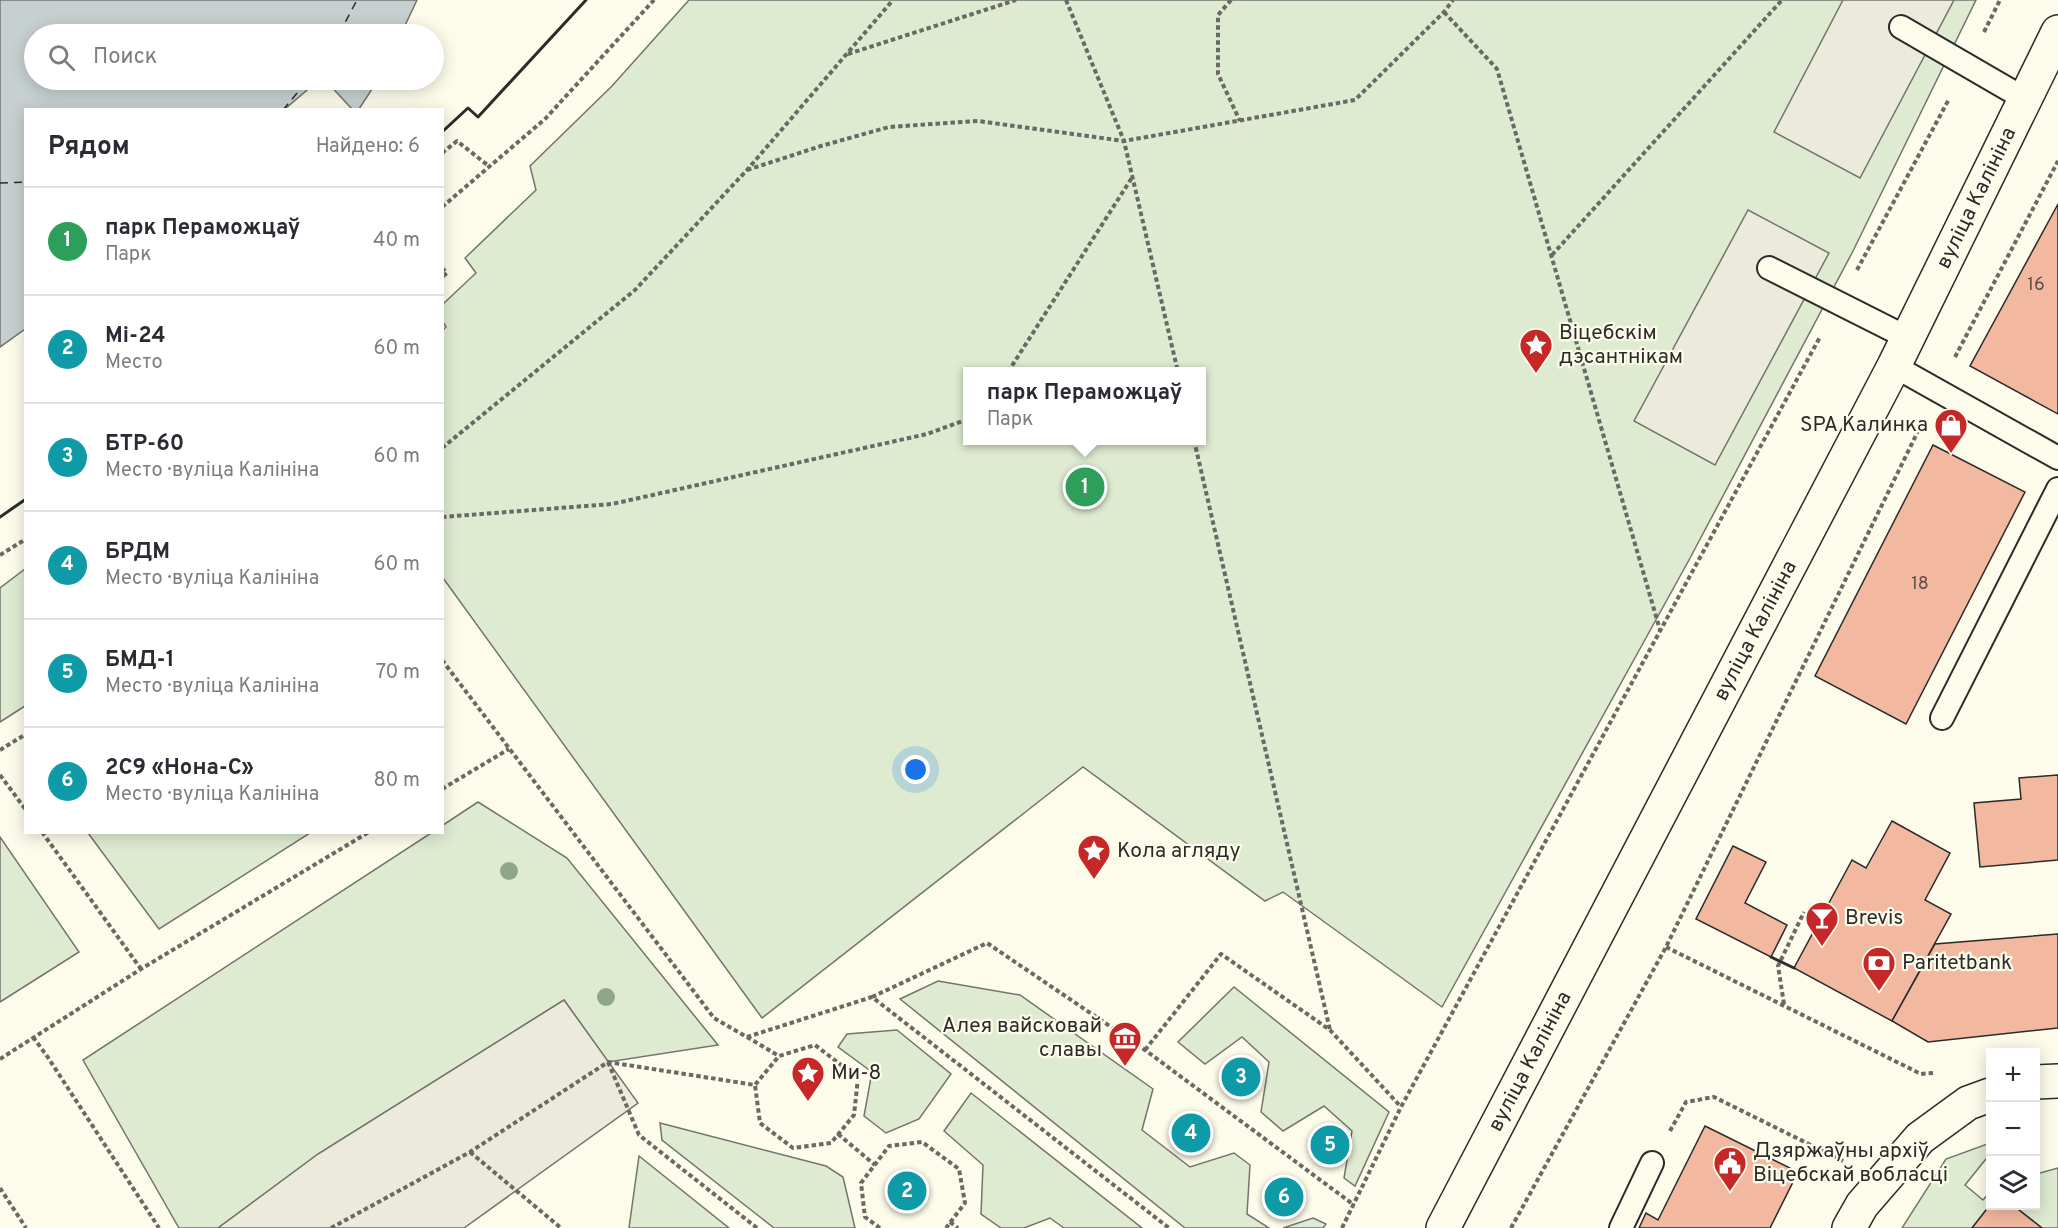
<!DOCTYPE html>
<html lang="ru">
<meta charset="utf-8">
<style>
body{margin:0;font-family:Overpass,sans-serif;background:#f7f7f7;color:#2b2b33}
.controls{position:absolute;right:18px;bottom:18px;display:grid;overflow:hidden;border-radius:0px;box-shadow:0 3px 15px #0003}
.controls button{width:54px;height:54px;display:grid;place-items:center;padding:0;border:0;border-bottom:2px solid #e1e1e2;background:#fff;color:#2b2b33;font:30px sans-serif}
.you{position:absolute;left:916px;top:770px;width:21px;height:21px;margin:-15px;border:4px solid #fff;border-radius:50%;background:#1a73e8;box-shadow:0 0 0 9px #1a73e833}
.badge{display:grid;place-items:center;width:39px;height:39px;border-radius:50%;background:#c62828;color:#fff;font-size:20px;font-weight:700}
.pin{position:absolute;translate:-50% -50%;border:3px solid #fff;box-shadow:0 2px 6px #0006}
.popup{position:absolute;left:963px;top:367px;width:243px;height:78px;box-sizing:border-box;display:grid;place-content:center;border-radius:0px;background:#fff;filter:drop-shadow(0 2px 4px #0005);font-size:20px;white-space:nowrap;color:#7c7c81}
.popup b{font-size:22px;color:#2b2b33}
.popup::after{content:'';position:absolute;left:50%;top:100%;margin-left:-12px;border:12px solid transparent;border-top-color:#fff}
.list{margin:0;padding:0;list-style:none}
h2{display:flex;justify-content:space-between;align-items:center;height:78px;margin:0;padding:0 24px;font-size:26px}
h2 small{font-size:20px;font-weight:400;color:#7c7c81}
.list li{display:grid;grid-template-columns:39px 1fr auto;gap:18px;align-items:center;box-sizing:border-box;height:108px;padding:0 24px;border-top:2px solid #e1e1e2}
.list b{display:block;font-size:22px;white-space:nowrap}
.list p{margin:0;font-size:20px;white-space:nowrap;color:#7c7c81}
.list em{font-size:20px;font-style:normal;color:#7c7c81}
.icon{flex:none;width:33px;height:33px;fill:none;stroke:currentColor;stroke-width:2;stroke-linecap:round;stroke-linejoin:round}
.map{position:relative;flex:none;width:2058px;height:1228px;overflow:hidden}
.search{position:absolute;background:#fff;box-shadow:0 3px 15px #0003;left:24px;top:24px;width:420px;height:66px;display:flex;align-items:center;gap:15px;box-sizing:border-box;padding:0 21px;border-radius:33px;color:#7c7c81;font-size:22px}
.panel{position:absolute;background:#fff;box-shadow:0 3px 15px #0003;left:24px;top:108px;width:420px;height:726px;border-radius:0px}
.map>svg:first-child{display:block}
.green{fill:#deebd1;stroke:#74746e;stroke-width:1.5;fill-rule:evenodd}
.parking{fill:#eceadb;stroke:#74746e;stroke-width:1.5}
.water{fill:#c7d0d0;stroke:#74746e;stroke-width:1.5}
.pier{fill:#fdfbea;stroke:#74746e;stroke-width:1.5}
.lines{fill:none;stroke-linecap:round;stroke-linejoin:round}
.ferry{stroke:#2b2b2b;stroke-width:1.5;stroke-dasharray:8 6;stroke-linecap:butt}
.building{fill:#f2b8a0;stroke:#2b2b2b;stroke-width:1.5}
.lane-casing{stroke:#2b2b2b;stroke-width:26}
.street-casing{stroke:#2b2b2b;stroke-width:36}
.secondary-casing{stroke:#2b2b2b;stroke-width:36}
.path{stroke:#6a6964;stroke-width:4;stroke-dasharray:4.5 3;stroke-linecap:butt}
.lane{stroke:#fdfbea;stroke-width:22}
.street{stroke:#fdfbea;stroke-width:33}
.secondary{stroke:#fdfbea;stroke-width:33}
.wall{stroke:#2b2b2b;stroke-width:3}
.tree{fill:#8ea78a}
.labels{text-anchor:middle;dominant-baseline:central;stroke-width:4.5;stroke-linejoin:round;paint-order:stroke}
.number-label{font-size:18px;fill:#5d4e48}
.street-label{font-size:21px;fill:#2b2b2b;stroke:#fdfbea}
.poi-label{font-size:21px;fill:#2b2b2b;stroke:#fdfbea;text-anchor:start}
</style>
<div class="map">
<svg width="2058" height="1228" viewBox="0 0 2058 1228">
<rect width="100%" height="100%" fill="#fdfbea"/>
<g class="green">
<path d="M689 0H1976L1853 251 1689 560 1442 1007 1283 892 1265 901 1083 767 762 1018 443 578 442 331 446 327 443 322V304L476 273 465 258 536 190 530 166 612 86ZM968 372H1202V440H968Z"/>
<path d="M25 569V706L0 722V588Z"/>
<path d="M478 802 567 858 718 1045 608 1062 564 1000 318 1154 218 1228H179L83 1060 431 833 442 832 443 825Z"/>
<path d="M88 833H310L159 929Z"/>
<path d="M0 837 79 952 0 1002Z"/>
<path d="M938 981 1020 995 1153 1089 1142 1130 1190 1167 1234 1153 1250 1165 1247 1214 1269 1228H1185L900 999Z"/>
<path d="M1234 987 1389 1112 1355 1186 1344 1178 1352 1131 1324 1106 1283 1131 1261 1112 1269 1062 1242 1037 1205 1064 1178 1042Z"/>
<path d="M897 1030 951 1074 919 1119 886 1133 864 1116 872 1072 838 1047 847 1034Z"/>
<path d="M971 1093 1142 1228H1064L1050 1218 1024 1228H1001L981 1214 983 1165 944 1131Z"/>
<path d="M660 1123 826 1166 843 1177 855 1228H774L662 1140Z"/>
<path d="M1990 1143V1154L1965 1185 1983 1200 1990 1192V1205L1972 1228H1902L1946 1159Z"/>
<path d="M639 1156 729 1228H629Z"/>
<path d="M2058 1168V1228H2042L2014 1206H2036V1174Z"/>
<path d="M1313 1218 1326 1224 1323 1228H1283Z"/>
</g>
<g class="parking">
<path d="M1843 0H1954L1860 178 1774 132Z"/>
<path d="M1748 210 1829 253 1715 465 1634 421Z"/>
<path d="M564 1000 638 1103 464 1228H218L318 1154Z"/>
</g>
<path class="water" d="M0 0H417L401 34H34V80H378L359 109 26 110 25 329 0 347Z"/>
<path class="pier" d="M319 80H325L352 109H285Z"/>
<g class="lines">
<g class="ferry">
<path d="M339 34 357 0"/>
<path d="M245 110H248"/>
<path d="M283 110 308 80"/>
<path d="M0 183 26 182"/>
</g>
</g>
<g class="building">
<path d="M2058 204V414L1970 366Z"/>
<path d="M1933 445 2025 492 1906 724 1815 676Z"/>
<path d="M2058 775V860L1980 867 1974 803 2021 799 2019 778Z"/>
<path d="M1892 821 1950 853 1925 900 1951 914 1892 1021 1794 968 1852 860 1866 868Z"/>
<path d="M1733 846 1766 862 1745 903 1787 925 1771 957 1696 919Z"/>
<path d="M2058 934V1028L1928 1042 1892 1021 1935 944Z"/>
<path d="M1705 1126 1798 1172 1770 1228H1639L1646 1213 1658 1220Z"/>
<path d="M1990 1205 2014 1206 2042 1228H1972Z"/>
</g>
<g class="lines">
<defs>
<g id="lane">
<path d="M1901 27 2025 99"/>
<path d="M1769 268 1908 338"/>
<path d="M1894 366 2058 458"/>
<path d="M1942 718 2058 489"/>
<path d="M1621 1228 1652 1163"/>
</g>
<g id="street">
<path d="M2036 1082 2058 1081"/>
<path d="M1849 1228 1862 1205 1920 1138 1968 1103 1990 1095"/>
</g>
<g id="secondary">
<path id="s1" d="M1443 1228 1894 366 2058 32"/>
</g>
</defs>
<use href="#lane" class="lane-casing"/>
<use href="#street" class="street-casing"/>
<use href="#secondary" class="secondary-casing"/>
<g class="path">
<path d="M1066 0 1124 141 1178 372"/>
<path d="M1231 0 1218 15V74L1240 121"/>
<path d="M1444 12 1497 69 1660 630"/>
<path d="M1984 32 2000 0"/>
<path d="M848 54 1016 0"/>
<path d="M442 153 457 141 490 167"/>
<path d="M747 170 821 146 889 127 978 121 1124 141 1355 100 1444 12 1453 0"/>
<path d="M442 207 545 119 654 0"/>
<path d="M1552 255 1782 0"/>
<path d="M442 268 447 273 442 277"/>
<path d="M1857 270 1949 99"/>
<path d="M1955 357 2058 161"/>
<path d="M1008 372 1133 176"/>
<path d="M1194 440 1330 1030"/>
<path d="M442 448 635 290 747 170 893 0"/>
<path d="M442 517 612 504 927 434 968 419"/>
<path d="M0 555 26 539"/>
<path d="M442 660 714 1018 747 1037 872 997 1169 1228"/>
<path d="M0 750 26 734"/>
<path d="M0 775 26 810"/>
<path d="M442 789 509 749"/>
<path d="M42 832 141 969"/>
<path d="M1666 947 1921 1074 1933 1073"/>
<path d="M872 997 987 943 1145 1050 1354 1205"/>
<path d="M1784 1004 1778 966 1804 912"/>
<path d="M33 1037 47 1056 159 1228"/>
<path d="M747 1037 779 1056"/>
<path d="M1145 1050 1221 954 1330 1030 1401 1107"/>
<path d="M0 1059 141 969 369 832"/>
<path d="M608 1062 639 1135 757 1228"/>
<path d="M1670 1131 1686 1102 1714 1097 1843 1161"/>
<path d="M838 1134 875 1165"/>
<path d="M470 1152 561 1228"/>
<path d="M0 1188 26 1228"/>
<path d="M950 1222 958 1228"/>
<path d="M331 1228 470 1152 608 1062 755 1085 779 1056 815 1045 858 1078 854 1115 831 1143 793 1148 760 1123 755 1085"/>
<path d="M880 1228 865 1217 861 1183 889 1146 922 1142 959 1169 965 1203 946 1228"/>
<path d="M1342 1228 1401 1107 1820 337"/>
<path d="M1511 1228 1666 947 1921 425"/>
</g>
<use href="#lane" class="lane"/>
<use href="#street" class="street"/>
<use href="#secondary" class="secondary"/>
<g class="wall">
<path d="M442 132 468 108 478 117 586 0"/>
<path d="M0 517 26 499"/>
<path d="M1771 957 1794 968"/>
</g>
</g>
<g class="tree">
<circle cx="509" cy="871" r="9"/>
<circle cx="606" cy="997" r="9"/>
</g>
<defs>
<symbol id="sight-pin" viewBox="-11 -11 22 30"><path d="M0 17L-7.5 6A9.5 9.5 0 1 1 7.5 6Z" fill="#c62828" stroke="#fdfbea"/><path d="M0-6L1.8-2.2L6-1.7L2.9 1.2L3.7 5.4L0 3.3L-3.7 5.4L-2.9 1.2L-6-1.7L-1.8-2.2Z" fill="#fff"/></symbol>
<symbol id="shop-pin" viewBox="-11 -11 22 30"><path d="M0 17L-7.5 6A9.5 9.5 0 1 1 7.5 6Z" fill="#c62828" stroke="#fdfbea"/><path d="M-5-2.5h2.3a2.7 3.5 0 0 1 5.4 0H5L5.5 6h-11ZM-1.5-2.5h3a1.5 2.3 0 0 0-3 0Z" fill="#fff"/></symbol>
<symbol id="bar-pin" viewBox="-11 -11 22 30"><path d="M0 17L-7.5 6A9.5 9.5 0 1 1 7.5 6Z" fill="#c62828" stroke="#fdfbea"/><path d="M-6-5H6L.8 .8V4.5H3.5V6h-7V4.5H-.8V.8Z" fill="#fff"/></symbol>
<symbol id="bank-pin" viewBox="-11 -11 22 30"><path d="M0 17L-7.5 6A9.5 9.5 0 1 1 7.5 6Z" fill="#c62828" stroke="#fdfbea"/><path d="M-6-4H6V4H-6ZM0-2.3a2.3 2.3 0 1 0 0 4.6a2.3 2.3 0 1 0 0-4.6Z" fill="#fff"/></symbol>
<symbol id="museum-pin" viewBox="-11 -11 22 30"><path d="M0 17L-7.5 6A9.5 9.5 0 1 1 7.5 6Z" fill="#c62828" stroke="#fdfbea"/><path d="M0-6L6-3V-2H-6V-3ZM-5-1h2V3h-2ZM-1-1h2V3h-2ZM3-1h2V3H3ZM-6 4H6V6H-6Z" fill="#fff"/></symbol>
<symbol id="civic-pin" viewBox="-11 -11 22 30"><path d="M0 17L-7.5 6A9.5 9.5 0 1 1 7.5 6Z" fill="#c62828" stroke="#fdfbea"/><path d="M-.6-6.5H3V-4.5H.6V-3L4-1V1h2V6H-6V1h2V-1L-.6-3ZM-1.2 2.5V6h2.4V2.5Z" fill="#fff"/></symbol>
</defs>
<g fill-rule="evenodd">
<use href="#sight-pin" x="1517" y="326" width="38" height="52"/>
<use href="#shop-pin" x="1932" y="406" width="38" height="52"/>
<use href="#sight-pin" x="1075" y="832" width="38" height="52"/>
<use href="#bar-pin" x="1803" y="899" width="38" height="52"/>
<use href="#bank-pin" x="1860" y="944" width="38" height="52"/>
<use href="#museum-pin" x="1106" y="1019" width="38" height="52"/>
<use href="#sight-pin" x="789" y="1054" width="38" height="52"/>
<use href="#civic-pin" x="1711" y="1144" width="38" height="52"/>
</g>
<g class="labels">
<g class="number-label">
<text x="2036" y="285">16</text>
<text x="1920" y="584">18</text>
</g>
<g class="street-label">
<text stroke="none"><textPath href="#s1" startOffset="1160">вуліца Калініна</textPath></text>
<text stroke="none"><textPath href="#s1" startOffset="674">вуліца Калініна</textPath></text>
<text stroke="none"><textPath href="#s1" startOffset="188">вуліца Калініна</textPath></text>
</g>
<g class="poi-label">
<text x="1559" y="333">Віцебскім<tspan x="1559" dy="24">дэсантнікам</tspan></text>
<text x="1928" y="425" text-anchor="end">SPA Калинка</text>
<text x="1117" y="851">Кола агляду</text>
<text x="1845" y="918">Brevis</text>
<text x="1902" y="963">Paritetbank</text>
<text x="1102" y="1026" text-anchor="end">Алея вайсковай<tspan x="1102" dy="24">славы</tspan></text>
<text x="831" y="1073">Ми-8</text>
<text x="1753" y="1151">Дзяржаўны архіў<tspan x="1753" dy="24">Віцебскай вобласці</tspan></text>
</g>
</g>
</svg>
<div class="controls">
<button>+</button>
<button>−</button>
<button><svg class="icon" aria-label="layers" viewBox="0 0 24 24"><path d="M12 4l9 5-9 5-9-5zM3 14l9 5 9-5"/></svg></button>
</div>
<div class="you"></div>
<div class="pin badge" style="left:1085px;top:487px;background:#2e9e5b">1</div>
<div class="popup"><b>парк Пераможцаў</b>Парк</div>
<div class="pin badge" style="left:907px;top:1191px;background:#0f9aa8">2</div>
<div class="pin badge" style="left:1241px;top:1077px;background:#0f9aa8">3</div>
<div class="pin badge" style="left:1191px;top:1133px;background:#0f9aa8">4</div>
<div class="pin badge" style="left:1330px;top:1145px;background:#0f9aa8">5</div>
<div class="pin badge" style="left:1284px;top:1197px;background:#0f9aa8">6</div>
<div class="search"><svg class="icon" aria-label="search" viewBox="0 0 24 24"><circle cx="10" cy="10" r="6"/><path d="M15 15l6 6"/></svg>Поиск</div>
<section class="panel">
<h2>Рядом<small>Найдено: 6</small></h2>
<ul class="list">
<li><span class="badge" style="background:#2e9e5b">1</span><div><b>парк Пераможцаў</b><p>Парк</p></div><em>40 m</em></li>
<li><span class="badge" style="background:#0f9aa8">2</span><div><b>Мі-24</b><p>Место</p></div><em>60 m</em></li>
<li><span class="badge" style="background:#0f9aa8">3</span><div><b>БТР-60</b><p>Место · вуліца Калініна</p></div><em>60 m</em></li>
<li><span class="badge" style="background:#0f9aa8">4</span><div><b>БРДМ</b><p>Место · вуліца Калініна</p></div><em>60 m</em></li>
<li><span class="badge" style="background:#0f9aa8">5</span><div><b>БМД-1</b><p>Место · вуліца Калініна</p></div><em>70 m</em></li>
<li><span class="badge" style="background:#0f9aa8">6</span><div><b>2С9 «Нона-С»</b><p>Место · вуліца Калініна</p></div><em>80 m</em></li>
</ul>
</section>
</div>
